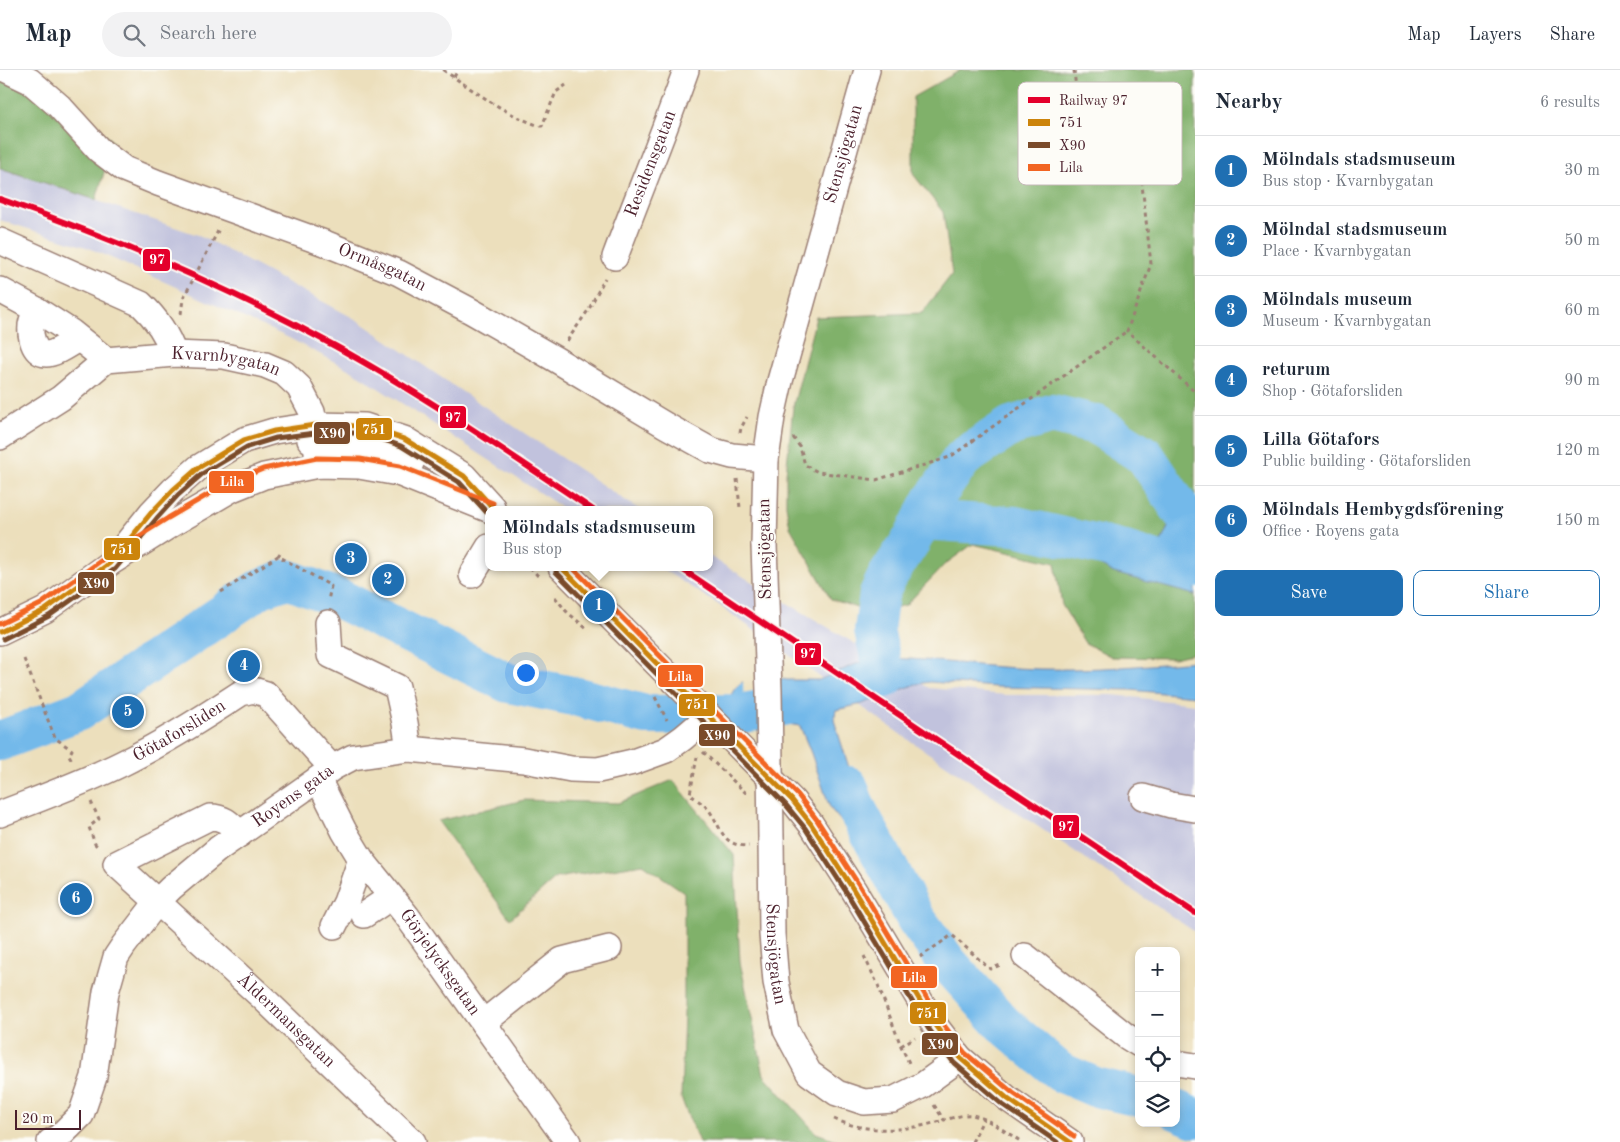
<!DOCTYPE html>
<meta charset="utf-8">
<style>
body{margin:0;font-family:"Old Standard TT",serif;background:#f2f2f3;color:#1f2937}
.controls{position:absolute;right:15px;bottom:15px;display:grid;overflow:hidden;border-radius:10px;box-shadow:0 2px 8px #0003}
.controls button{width:45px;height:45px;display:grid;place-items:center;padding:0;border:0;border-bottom:1px solid #e0e1e3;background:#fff;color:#1f2937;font:25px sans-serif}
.scale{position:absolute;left:15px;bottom:12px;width:66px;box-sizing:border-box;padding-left:5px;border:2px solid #4a1f2b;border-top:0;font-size:14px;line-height:18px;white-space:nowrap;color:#4a1f2b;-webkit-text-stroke:4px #fdfcf7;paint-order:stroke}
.you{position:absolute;left:525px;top:602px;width:18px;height:18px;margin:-12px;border:4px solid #fff;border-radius:50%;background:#1a73e8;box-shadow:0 0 0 8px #1a73e833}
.badge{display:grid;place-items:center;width:32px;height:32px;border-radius:50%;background:#1f6fb2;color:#fff;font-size:16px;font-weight:700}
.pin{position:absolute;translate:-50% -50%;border:2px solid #fff;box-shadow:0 1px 5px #0006}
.popup{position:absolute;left:485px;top:436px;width:228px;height:65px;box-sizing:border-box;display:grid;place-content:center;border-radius:10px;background:#fff;filter:drop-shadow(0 1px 4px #0005);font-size:16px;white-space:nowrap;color:#747a83}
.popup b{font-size:19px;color:#1f2937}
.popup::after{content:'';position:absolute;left:50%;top:100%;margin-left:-10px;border:10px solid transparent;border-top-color:#fff}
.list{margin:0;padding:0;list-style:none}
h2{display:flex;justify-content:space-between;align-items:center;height:65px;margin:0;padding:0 20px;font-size:21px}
h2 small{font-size:16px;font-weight:400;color:#747a83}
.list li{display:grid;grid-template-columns:32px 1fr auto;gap:15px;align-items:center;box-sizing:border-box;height:70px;padding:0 20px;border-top:1px solid #e0e1e3}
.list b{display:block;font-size:19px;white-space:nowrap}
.list p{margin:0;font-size:16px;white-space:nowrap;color:#747a83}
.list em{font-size:16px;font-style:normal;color:#747a83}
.actions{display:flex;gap:10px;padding:15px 20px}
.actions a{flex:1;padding:11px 0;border:1px solid #1f6fb2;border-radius:10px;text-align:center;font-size:18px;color:#1f6fb2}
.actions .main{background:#1f6fb2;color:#fff}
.icon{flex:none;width:28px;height:28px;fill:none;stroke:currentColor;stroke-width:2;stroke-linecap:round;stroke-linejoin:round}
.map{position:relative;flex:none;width:1195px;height:1072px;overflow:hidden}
header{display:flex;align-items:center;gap:30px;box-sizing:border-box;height:70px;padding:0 25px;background:#fff;border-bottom:1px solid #e0e1e3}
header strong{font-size:24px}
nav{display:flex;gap:28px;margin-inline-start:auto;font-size:18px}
.search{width:350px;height:45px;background:#f2f2f3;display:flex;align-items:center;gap:12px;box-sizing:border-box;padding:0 18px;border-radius:28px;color:#747a83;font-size:19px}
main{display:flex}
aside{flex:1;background:#fff}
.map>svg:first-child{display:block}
.industrial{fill:#c1c2dd}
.forest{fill:#80b16b;stroke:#65684b}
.water{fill:#73b9ea;stroke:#5e6c8a}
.pier{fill:#ecdfbc}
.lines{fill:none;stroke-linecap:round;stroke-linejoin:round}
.river{stroke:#73b9ea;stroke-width:40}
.minor-casing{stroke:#9b7f74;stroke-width:28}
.path{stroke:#9b7f74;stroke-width:3;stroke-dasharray:4 4;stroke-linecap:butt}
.minor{stroke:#fff;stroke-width:25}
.minor-bridge-casing{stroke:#9b7f74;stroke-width:28;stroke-linecap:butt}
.minor-bridge{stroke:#fff;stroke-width:25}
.bus-1-casing{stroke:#fdfcf7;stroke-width:9}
.bus-2-casing{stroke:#fdfcf7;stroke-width:9}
.bus-3-casing{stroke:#fdfcf7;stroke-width:9}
.bus-1{stroke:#cc840b;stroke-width:5}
.bus-2{stroke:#7a4b2a;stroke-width:5}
.bus-3{stroke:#f26522;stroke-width:5}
.rail-1-casing{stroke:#fdfcf7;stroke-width:10}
.rail-1{stroke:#e4002b;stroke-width:6}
.labels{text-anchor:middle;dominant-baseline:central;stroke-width:4;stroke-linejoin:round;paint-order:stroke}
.street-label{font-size:18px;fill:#4a1f2b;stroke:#fdfcf7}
.key{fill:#fdfcf7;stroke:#c7baba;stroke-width:1}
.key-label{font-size:14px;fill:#4a1f2b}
.line-badge{stroke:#fdfcf7;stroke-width:2}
.badge-label{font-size:14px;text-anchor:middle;font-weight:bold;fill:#fff}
</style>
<header>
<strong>Map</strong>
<div class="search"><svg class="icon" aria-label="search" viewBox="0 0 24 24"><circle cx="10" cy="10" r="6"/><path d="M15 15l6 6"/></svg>Search here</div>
<nav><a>Map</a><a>Layers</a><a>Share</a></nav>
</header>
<main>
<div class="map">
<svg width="1195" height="1072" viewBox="0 0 1195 1072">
<rect width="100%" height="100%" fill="#fdfcf7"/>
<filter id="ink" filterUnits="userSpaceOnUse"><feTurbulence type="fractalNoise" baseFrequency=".02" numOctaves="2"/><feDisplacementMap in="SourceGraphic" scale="10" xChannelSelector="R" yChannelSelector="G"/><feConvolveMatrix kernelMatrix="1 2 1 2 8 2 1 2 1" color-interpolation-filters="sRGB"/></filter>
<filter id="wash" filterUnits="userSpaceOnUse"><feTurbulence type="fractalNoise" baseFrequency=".0096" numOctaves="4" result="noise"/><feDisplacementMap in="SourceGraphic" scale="20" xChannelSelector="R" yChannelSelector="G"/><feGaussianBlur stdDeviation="1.12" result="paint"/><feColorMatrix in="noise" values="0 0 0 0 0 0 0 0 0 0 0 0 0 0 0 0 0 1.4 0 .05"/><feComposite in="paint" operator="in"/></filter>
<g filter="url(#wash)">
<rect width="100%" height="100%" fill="#ecdfbc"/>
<g class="industrial">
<path d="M0 98 201 166 357 250 470 327 640 440H566L352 301 289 268 89 178 0 150Z"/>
<path d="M709 486 929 618 1006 625H1112L1195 634V862L900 664 716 533 659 497H709Z"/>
</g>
<g class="forest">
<path d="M0 0H28L113 72 96 130 0 98Z"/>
<path d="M961 0H1195V437L1180 432 1160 474 1113 460 1168 517 1195 525V583L1174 588 1112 587 1085 573 1062 535 1055 493 973 474 944 495 906 535 871 543 831 529 790 457 786 435V404L793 337 816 247 922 243 952 204 943 142 913 104V27Z"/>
<path d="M673 710 734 785 740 892 764 1005 816 1063 842 1072H699L681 1028 684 944V822L643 794 556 808 510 849 438 751 524 730 618 733Z"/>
</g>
<g class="water">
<path d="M1180 432 1195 437V525L1114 503 1071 479 1079 460H1113L1160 474Z"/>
<path d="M870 588C926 587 983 598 1040 599 1092 600 1143 596 1195 591V626L1130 620 996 617 930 612 917 614 862 634 836 640 834 650 851 704 878 751 864 779 830 738 811 683 800 656 738 646 729 637C730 616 741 613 758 603L787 610H819Z"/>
</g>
<path class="pier" d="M757 601 781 655 744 650 743 609Z"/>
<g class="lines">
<g class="river">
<path d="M922 450 1015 456 1125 481 1175 497 1195 498"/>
<path d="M885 608 874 560 879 524 887 507 912 469 932 431 963 388 1011 356 1052 344 1097 355 1145 386 1195 461"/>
<path d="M0 671 79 641 261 518 287 509 338 528 508 613 578 627 646 645 738 644 789 635"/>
<path d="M848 716 855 736 916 849 947 892 1003 954 1060 1002 1095 1017 1139 1027"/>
<path d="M1176 1040 1195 1048"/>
</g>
</g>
</g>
<g filter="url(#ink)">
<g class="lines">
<defs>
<g id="minor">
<path id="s1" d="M7 0 30 11 59 36 99 80 124 99 158 113 327 174 399 203 471 241 555 289 665 355 710 380 732 386 766 389"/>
<path d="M0 171 141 234C157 249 167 264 174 284"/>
<path id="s2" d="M615 187C638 125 664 63 686 0"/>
<path d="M0 220 37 240 71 262 106 290"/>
<path d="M37 240C34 245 32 249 31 255 30 264 33 284 46 284 56 284 69 274 78 269"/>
<path id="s3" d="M0 367 61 328 106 290 174 284 224 286 265 295 284 303 299 317 312 342 315 355 318 395"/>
<path d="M310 370 316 369 362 376 411 393"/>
<path id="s4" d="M764 475 766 389 772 347 780 311 867 0"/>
<path d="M123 478 151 443 173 420 198 398 244 370 274 361 315 355 365 356 404 369 464 406 492 437"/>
<path d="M561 497 792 730 811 754 853 819 934 954 960 988 1008 1029 1070 1072"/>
<path d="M472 505 489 477"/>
<path d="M328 553 330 585 397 617 405 653 409 679"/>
<path d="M0 562 45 540 110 493 172 454 232 419 264 406 318 395 359 396 398 403 490 440"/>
<path id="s5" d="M318 709 344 761 361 789 407 846 568 1072"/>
<path d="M1143 727 1171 735 1195 739"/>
<path id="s6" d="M0 744C41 728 83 713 123 693 164 673 203 648 241 623L253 620 266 624 332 698"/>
<path id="s7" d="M240 764C230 754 225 747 210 747L116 794 264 929 413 1072"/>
<path id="s8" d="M771 768 772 864 776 912 786 960 809 1003 837 1023 864 1032 893 1030 923 1015 960 988"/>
<path d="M364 845 391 827"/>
<path d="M334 856 346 832 361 789"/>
<path d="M1025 886 1126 966 1139 974"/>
<path d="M483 953 562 890 609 878"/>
<path d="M1176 993 1195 996"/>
<path id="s9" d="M50 1072 59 1067 81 1045 94 1007 106 922 116 887 124 875 158 831 171 818 218 779 318 709 332 698 353 687 409 679 524 690 571 699 598 700 633 692 666 680 683 668 709 646"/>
</g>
</defs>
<use href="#minor" class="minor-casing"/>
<g class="path">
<path d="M443 0C475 21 504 44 540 56H542L556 22 566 15"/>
<path d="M1074 0 1078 39 1141 106 1151 194 1127 261 1195 322"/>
<path d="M454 7 458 0"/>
<path d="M181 244 183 229 219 159"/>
<path d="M567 271 589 239 605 208"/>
<path d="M740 363 741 358 747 347"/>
<path d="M793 367 800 377 805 395 818 402 876 410 950 387 1127 261"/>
<path d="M737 409 740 438"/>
<path d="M280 483 278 486 331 516 328 531"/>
<path d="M530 497 538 506"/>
<path d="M221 522 278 486"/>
<path d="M555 527 566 541 587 559"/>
<path d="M24 589 55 668 72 680 69 685 73 692"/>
<path d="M655 627 667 650"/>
<path d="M703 682 747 724"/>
<path d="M697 687 690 724C695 729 703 733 708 739 723 758 720 776 749 776"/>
<path d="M91 732 99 749 89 757 95 774 99 778"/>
<path d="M864 886 878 915 901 976 910 995"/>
<path d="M920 887 952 865 990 899 1003 894"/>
<path d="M901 976 915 967"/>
<path d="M934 1035 944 1050C953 1048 963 1044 972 1045 987 1047 1008 1064 1022 1072"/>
<path d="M834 1049C868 1064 910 1061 944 1050"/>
<path d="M972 1072 984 1048"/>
</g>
<use href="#minor" class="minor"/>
<defs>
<path id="minor-bridge" d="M764 475 769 621 771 768"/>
</defs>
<use href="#minor-bridge" class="minor-bridge-casing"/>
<use href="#minor-bridge" class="minor-bridge"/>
<defs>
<g id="bus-1">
<path d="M561 497 792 730 811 754 853 819 934 954 960 988 1008 1029 1070 1072"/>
<path d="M0 562 45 540 110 493 151 443 173 420 198 398 244 370 274 361 315 355 365 356 404 369 464 406 495 440"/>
</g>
<g id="bus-2">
<path d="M556 502 786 735 805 758 847 823 928 958 954 993 1003 1035 1057 1072"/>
<path d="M3 569 49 546 115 499 157 448 178 425 202 404 247 377 276 368 315 363H364L401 376 459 412 489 445"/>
</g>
<g id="bus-3">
<path d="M572 497 798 725 817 750 859 815 940 950 965 983 1013 1023 1074 1066"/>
<path d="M0 554 41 534 106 487 168 448 228 413 263 399 317 388 360 389 400 396 493 433"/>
</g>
</defs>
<use href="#bus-1" class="bus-1-casing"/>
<use href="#bus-2" class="bus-2-casing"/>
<use href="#bus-3" class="bus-3-casing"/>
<use href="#bus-1" class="bus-1"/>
<use href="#bus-2" class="bus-2"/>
<use href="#bus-3" class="bus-3"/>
<defs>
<g id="rail-1">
<path d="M0 129C116 169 227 217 335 276 424 325 508 383 593 440"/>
<path d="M679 497 1195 843"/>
</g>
</defs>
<use href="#rail-1" class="rail-1-casing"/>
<use href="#rail-1" class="rail-1"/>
</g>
</g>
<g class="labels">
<g class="street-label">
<text stroke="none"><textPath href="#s4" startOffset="401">Stensjögatan</textPath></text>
<text stroke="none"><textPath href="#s2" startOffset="100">Residensgatan</textPath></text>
<text stroke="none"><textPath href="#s1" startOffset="431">Ormåsgatan</textPath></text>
<text stroke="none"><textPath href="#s3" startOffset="252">Kvarnbygatan</textPath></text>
<text transform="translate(765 479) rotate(-91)">Stensjögatan</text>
<text stroke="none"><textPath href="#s6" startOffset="198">Götaforsliden</textPath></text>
<text stroke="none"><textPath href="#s9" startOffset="445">Royens gata</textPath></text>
<text stroke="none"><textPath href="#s8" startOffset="116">Stensjögatan</textPath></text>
<text stroke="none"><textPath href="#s5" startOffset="221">Görjelycksgatan</textPath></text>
<text stroke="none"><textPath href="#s7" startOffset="372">Åldermansgatan</textPath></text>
</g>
</g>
<rect x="1018" y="12" width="164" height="103" rx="8" class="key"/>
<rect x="1028" y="27" width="22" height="6" fill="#e4002b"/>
<rect x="1028" y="49" width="22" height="7" fill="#cc840b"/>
<rect x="1028" y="72" width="22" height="6" fill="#7a4b2a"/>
<rect x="1028" y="94" width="22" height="7" fill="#f26522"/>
<g class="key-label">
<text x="1059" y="35">Railway 97</text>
<text x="1059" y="57">751</text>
<text x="1059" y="80">X90</text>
<text x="1059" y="102">Lila</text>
</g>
<g class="line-badge">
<rect x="142" y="178" width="29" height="24" rx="5" fill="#e4002b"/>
<rect x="439" y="335" width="28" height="24" rx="5" fill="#e4002b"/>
<rect x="355" y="347" width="38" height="24" rx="5" fill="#cc840b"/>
<rect x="313" y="351" width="38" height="24" rx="5" fill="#7a4b2a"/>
<rect x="208" y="400" width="47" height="24" rx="5" fill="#f26522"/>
<rect x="103" y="467" width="38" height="24" rx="5" fill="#cc840b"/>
<rect x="77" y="501" width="38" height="24" rx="5" fill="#7a4b2a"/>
<rect x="794" y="572" width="28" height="24" rx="5" fill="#e4002b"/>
<rect x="657" y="594" width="47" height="24" rx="5" fill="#f26522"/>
<rect x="678" y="623" width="38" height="24" rx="5" fill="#cc840b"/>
<rect x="698" y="653" width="38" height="24" rx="5" fill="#7a4b2a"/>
<rect x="1052" y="744" width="28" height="25" rx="5" fill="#e4002b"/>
<rect x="890" y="895" width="48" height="24" rx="5" fill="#f26522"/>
<rect x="909" y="931" width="38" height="24" rx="5" fill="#cc840b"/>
<rect x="921" y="962" width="38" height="24" rx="5" fill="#7a4b2a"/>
</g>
<g class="badge-label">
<text x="157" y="194">97</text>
<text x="453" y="352">97</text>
<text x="374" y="364">751</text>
<text x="332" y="368">X90</text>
<text x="232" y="416">Lila</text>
<text x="122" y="484">751</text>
<text x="96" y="518">X90</text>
<text x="808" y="588">97</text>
<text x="680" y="611">Lila</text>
<text x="697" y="639">751</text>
<text x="717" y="670">X90</text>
<text x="1066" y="761">97</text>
<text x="914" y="912">Lila</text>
<text x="928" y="948">751</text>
<text x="940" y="979">X90</text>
</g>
</svg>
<div class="controls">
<button>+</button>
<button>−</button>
<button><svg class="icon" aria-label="locate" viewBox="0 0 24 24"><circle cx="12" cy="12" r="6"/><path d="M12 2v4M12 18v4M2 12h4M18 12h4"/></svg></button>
<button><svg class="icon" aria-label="layers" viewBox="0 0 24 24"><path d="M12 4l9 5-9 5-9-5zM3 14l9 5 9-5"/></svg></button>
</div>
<div class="scale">20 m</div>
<div class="you"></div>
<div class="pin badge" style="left:599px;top:536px">1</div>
<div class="popup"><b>Mölndals stadsmuseum</b>Bus stop</div>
<div class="pin badge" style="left:388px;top:510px">2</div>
<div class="pin badge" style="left:351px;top:489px">3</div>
<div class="pin badge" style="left:244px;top:596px">4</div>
<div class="pin badge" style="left:128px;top:642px">5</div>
<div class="pin badge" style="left:76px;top:829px">6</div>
</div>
<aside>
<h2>Nearby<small>6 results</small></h2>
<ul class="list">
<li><span class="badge">1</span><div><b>Mölndals stadsmuseum</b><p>Bus stop · Kvarnbygatan</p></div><em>30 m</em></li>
<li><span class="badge">2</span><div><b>Mölndal stadsmuseum</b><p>Place · Kvarnbygatan</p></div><em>50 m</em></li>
<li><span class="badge">3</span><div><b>Mölndals museum</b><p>Museum · Kvarnbygatan</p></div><em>60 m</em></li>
<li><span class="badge">4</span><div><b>returum</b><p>Shop · Götaforsliden</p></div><em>90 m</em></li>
<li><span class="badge">5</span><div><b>Lilla Götafors</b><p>Public building · Götaforsliden</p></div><em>120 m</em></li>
<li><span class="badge">6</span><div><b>Mölndals Hembygdsförening</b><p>Office · Royens gata</p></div><em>150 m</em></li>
</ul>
<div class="actions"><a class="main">Save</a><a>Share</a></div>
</aside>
</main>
